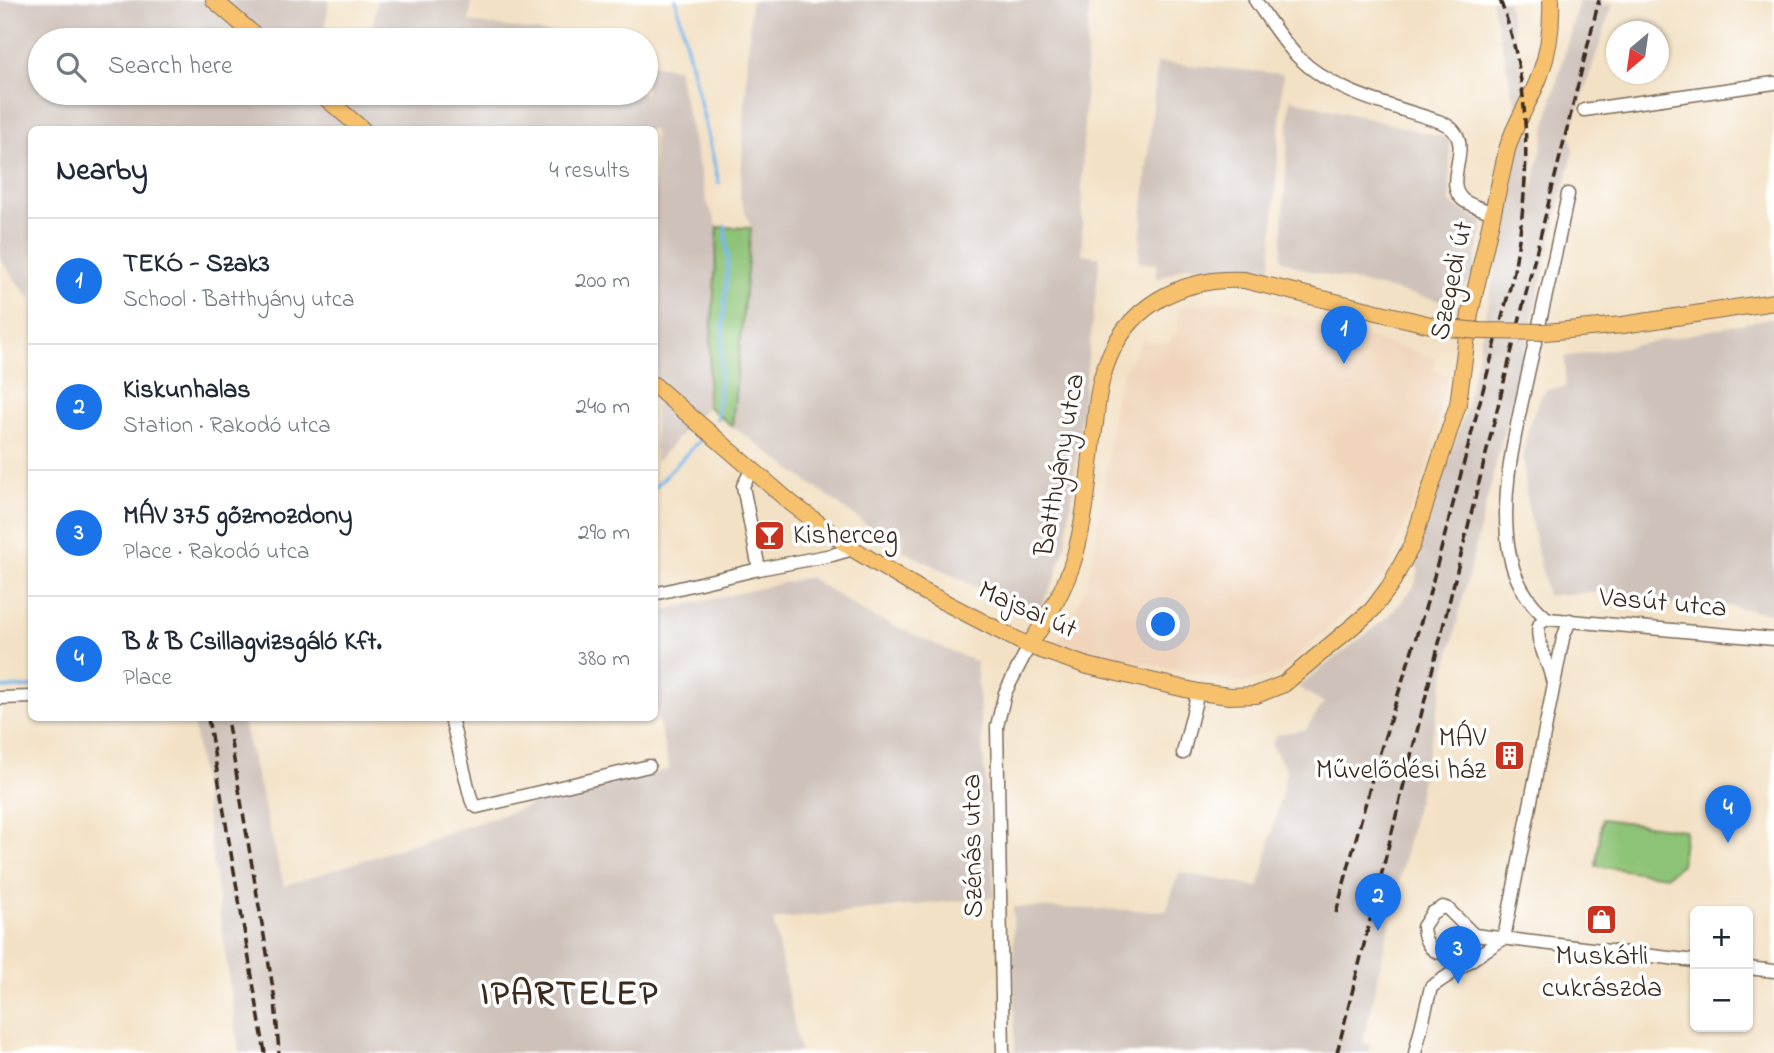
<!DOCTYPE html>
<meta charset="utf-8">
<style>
body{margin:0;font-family:"Indie Flower",sans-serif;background:#f2f2f3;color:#1f2937}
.controls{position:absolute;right:21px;bottom:21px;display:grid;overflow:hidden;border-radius:10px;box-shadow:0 2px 5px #0004}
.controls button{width:63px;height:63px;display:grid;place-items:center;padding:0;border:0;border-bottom:2px solid #e0e1e3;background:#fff;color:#1f2937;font:35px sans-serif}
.compass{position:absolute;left:1606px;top:21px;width:63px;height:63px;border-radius:50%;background:#fff;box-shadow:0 2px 5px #0004;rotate:209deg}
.you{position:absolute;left:1164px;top:625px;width:24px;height:24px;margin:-18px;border:5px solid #fff;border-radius:50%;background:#1a73e8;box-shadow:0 0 0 10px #1a73e833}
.badge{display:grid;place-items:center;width:46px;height:46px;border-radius:50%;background:#1a73e8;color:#fff;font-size:23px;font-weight:700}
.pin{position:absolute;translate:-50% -58px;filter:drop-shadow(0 2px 4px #0008)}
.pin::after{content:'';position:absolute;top:37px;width:24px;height:21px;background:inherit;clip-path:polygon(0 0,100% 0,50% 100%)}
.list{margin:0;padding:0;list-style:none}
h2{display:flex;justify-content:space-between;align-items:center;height:91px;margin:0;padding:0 28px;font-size:30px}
h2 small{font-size:23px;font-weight:400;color:#747a83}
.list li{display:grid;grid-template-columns:46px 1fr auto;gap:21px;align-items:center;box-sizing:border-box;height:126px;padding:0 28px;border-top:2px solid #e0e1e3}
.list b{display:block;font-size:26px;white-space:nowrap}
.list p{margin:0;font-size:23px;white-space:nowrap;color:#747a83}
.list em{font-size:23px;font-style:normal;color:#747a83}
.icon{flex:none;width:38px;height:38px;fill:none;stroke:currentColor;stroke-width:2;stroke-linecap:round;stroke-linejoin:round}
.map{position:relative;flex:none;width:1774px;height:1053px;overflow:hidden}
.search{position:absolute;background:#fff;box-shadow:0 2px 5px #0004;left:28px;top:28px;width:630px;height:77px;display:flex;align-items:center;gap:18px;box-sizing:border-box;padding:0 24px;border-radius:38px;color:#747a83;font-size:26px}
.panel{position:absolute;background:#fff;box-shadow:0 2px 5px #0004;left:28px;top:126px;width:630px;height:595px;border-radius:10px}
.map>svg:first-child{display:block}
.built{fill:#f0d5bc}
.industrial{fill:#cec1b9}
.green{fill:#8dc376;stroke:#64764a;stroke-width:2}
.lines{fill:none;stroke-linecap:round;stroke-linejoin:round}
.stream{stroke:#78b7eb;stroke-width:3.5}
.minor-casing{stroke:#7b6a58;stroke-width:15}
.major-casing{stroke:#7b6a58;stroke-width:18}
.minor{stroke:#fff;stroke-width:12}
.major{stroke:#f7c06c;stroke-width:16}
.rail{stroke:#3b2a1e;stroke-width:3.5;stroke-dasharray:10 5;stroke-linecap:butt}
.major-bridge-casing{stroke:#7b6a58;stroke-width:18;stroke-linecap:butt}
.major-bridge{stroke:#f7c06c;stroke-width:16}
.labels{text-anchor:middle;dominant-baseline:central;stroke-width:7;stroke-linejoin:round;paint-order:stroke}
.street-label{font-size:28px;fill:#3b2a1e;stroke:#fff}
.poi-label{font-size:28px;fill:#3b2a1e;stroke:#fff;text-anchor:start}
.district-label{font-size:35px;font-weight:bold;letter-spacing:2px;fill:#3b2a1e;stroke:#fff}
</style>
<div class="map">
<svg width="1774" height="1053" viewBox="0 0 1774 1053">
<rect width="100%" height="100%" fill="#fff"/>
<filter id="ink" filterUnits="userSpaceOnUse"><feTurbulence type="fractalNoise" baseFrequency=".0143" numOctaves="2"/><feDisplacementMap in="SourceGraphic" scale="14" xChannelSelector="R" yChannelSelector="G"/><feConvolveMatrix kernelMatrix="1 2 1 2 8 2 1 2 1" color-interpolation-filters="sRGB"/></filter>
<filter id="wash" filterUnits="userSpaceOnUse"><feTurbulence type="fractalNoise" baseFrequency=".00686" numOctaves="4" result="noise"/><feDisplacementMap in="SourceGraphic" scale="28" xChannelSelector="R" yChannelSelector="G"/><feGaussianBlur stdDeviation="1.57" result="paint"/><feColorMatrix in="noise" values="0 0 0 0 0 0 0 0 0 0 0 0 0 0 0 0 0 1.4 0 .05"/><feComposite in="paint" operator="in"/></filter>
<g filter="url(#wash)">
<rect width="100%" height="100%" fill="#f3e1c5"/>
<path class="built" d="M1216 301 1251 304 1436 358 1433 370 1448 375 1425 475 1383 577 1282 671 1243 683 1056 645 1067 629 1086 586 1094 553 1115 398 1123 372 1142 341 1170 343 1177 330 1179 307Z"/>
<g class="industrial">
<path d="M0 0H329L324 34 334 40H40V93H646V64L677 68 707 202 718 227 707 406 655 463 654 130H32L31 301 0 259Z"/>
<path d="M377 0H472L469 22 573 36 571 40H371Z"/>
<path d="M751 0H1089L1082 174V254L1100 257 1066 544 1055 579 1041 607 1023 611 902 550 901 539 879 534 732 426 751 228 740 197Z"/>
<path d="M1491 0H1507L1524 80 1533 154 1531 197 1551 103 1579 0H1603L1602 6 1613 4 1571 131 1573 153 1460 609 1363 1043 1370 1045 1368 1053H1015L1013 907 1166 911 1179 872 1259 887 1287 770 1271 745 1276 735 1306 729 1324 703 1298 687 1389 616 1414 587 1419 571 1414 561 1466 408 1493 281 1517 144 1516 107Z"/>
<path d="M1157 62 1283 74 1270 278 1189 265 1156 280 1157 264 1138 262Z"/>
<path d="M1290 99 1450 139V203L1483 222 1472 280 1451 295 1450 303 1309 271 1281 259Z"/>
<path d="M1774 317V614L1709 603 1609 607 1603 591 1547 596 1527 502 1523 453 1530 422 1541 396 1547 389 1565 387V357L1648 343Z"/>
<path d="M809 577 867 614 976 662 995 897 773 920 800 1053H239L193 718H242L284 886 547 800 669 769 655 702V612Z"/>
</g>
<g class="green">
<path d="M718 227 751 228 732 426 707 406Z"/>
<path d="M1602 819 1685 830 1681 864 1666 876 1596 866Z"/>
</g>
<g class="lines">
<g class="stream">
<path d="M676 0 719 183"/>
<path d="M717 419 728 257 725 226"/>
<path d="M654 488 700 440"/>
<path d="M0 688 32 687"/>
</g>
</g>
</g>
<g filter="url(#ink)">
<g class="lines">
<defs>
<g id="minor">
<path d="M1255 0C1269 20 1281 40 1298 57 1336 95 1392 105 1441 122 1482 140 1439 180 1463 200 1471 206 1484 209 1493 213"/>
<path d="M1584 110 1774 83"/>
<path d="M752 469 743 486 759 569"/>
<path d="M654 594 759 569 832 555 853 549"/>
<path d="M1548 619C1527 603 1513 577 1509 551 1500 499 1513 443 1524 392 1538 326 1555 260 1568 194"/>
<path d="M1548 619 1774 639"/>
<path d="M1548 619 1540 623C1533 638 1549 662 1552 680"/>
<path d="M0 698 32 697"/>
<path d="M451 718 471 799 473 804 477 807 649 766"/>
<path d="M1183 753 1198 692"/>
<path d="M1474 935 1448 909 1443 907 1432 913 1423 927C1424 939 1429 951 1441 953L1474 935 1695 961"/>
<path d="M1504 938 1563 638 1570 620"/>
<path d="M1748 968 1774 971"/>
<path d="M1003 1053 997 726 1005 693 1029 646"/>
<path d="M1415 1053 1431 987 1504 938"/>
</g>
<g id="major">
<path d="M214 0 260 40"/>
<path d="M320 93 363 130"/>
<path d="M1545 332 1623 325 1774 302"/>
<path d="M654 385 791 503 853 549 921 590 1029 646 1088 666 1198 692 1230 696 1256 695 1284 684 1372 610 1390 586 1412 545 1458 404 1470 314 1507 150C1514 123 1531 101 1540 75 1549 51 1552 26 1551 0"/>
<path d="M1029 646C1047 618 1066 588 1075 555 1087 513 1089 467 1095 423 1097 406 1098 388 1104 371 1124 306 1181 277 1244 280L1439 327"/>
</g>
</defs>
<use href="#minor" class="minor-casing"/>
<use href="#major" class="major-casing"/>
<use href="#minor" class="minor"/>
<use href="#major" class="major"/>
<g class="rail">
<path d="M208 718 265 1053"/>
<path d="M228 725 275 1000 279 1053"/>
<path d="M1336 913 1375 768 1428 599 1513 276C1530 184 1534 89 1500 0"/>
<path d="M1337 1053 1599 0"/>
</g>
<defs>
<path id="major-bridge" d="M1439 327 1479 331 1545 332"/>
</defs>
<use href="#major-bridge" class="major-bridge-casing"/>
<use href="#major-bridge" class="major-bridge"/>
</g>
</g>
<defs>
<symbol id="bar-square" viewBox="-11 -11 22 22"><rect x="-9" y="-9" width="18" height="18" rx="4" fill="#c8321e" stroke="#fff"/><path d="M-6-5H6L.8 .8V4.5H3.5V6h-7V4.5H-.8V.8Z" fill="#fff"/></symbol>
<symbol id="building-square" viewBox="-11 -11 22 22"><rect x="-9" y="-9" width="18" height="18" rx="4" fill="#c8321e" stroke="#fff"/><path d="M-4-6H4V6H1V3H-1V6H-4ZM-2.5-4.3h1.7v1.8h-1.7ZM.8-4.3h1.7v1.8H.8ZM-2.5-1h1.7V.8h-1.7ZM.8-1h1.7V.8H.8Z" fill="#fff"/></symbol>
<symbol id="shop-square" viewBox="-11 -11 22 22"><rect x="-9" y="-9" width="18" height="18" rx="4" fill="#c8321e" stroke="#fff"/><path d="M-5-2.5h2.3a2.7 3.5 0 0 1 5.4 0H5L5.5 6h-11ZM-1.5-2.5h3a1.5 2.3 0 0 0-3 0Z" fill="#fff"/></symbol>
</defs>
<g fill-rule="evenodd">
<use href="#bar-square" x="752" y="518" width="35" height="35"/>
<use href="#building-square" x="1492" y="738" width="35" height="35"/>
<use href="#shop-square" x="1584" y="902" width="35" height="35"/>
</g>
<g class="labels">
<g class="street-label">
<text transform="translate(1453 281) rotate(-78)">Szegedi út</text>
<text transform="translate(1061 465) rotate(-80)">Batthyány utca</text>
<text transform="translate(1663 604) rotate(5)">Vasút utca</text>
<text transform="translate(1027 611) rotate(24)">Majsai út</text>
<text transform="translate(974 846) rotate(-91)">Szénás utca</text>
</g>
<g class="poi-label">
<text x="793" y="536">Kisherceg</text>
<text x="1486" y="739" text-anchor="end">MÁV<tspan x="1486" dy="32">Művelődési ház</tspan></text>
<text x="1602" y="957" text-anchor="middle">Muskátli<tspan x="1602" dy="32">cukrászda</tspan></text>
</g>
<g class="district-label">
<text x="570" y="995">IPARTELEP</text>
</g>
</g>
</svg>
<div class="controls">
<button>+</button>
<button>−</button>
</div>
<svg class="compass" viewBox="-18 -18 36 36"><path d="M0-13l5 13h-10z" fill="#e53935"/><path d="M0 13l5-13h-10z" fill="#747a83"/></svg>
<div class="you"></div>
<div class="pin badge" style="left:1344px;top:364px">1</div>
<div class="pin badge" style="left:1378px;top:931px">2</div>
<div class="pin badge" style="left:1458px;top:984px">3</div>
<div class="pin badge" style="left:1728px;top:843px">4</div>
<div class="search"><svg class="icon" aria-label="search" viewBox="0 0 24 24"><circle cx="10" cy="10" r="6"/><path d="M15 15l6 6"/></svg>Search here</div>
<section class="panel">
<h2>Nearby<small>4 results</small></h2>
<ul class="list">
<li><span class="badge">1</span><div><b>TEKÓ - Szak3</b><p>School · Batthyány utca</p></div><em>200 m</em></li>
<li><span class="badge">2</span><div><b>Kiskunhalas</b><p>Station · Rakodó utca</p></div><em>240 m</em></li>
<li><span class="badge">3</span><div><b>MÁV 375 gőzmozdony</b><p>Place · Rakodó utca</p></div><em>290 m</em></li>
<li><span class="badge">4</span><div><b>B &amp; B Csillagvizsgáló Kft.</b><p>Place</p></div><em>380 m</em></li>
</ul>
</section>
</div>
